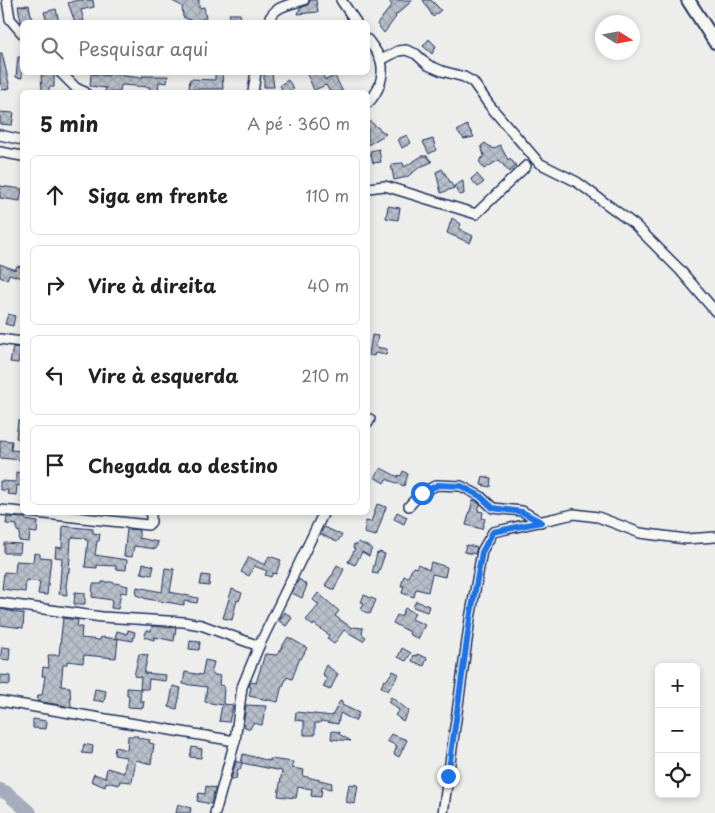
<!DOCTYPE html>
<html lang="pt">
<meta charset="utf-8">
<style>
body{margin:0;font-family:"Playpen Sans",sans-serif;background:#f6f6f6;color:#222}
.controls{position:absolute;right:15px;bottom:15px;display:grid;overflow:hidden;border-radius:8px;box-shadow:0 2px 8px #0003}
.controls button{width:45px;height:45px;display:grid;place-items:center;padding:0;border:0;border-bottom:1px solid #e0e0e0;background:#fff;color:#222;font:25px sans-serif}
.compass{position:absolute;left:595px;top:15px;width:45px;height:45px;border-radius:50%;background:#fff;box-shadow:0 2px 8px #0003;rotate:101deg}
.stop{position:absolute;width:15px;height:15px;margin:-11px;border:4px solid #1a73e8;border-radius:50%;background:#fff}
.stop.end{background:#1a73e8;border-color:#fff;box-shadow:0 1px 5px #0008}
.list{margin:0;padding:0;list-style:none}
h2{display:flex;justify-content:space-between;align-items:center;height:65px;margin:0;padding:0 20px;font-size:21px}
h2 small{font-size:16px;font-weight:400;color:#767676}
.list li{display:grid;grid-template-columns:32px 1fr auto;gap:15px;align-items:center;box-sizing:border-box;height:80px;margin:0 10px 10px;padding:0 10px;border:1px solid #e0e0e0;border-radius:8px}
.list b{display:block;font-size:19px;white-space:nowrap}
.list em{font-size:16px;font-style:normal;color:#767676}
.icon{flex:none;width:28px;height:28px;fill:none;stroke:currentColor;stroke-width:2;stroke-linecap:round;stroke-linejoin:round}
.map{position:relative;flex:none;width:715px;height:813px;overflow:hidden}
.search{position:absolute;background:#fff;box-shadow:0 2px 8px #0003;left:20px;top:20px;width:350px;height:55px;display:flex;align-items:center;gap:12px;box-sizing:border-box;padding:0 18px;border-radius:8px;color:#767676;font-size:19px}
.panel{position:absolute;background:#fff;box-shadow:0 2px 8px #0003;left:20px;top:90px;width:350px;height:425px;border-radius:8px}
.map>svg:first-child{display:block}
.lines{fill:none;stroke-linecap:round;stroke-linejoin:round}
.river{stroke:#a5acbc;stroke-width:14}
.building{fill:url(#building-cross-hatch);stroke:#1b2f5e}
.street-casing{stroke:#1b2f5e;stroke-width:12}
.secondary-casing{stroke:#1b2f5e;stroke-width:16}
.street{stroke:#f6f6f2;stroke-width:9}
.secondary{stroke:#f6f6f2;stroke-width:12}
.route{stroke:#1a73e8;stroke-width:6}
</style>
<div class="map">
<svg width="715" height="813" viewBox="0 0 715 813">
<defs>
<pattern id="building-cross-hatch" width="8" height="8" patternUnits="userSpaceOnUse" patternTransform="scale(1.25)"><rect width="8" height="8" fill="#b9bfc8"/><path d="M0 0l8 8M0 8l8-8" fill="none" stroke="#9ea4ae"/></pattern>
</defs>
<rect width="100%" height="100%" fill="#edeeec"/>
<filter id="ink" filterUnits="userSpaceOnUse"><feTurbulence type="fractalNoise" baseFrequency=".02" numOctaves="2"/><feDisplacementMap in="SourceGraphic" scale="10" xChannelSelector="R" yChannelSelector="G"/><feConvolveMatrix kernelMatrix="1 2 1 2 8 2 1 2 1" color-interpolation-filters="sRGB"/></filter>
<g filter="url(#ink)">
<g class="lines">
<path class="river" d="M0 790 7 793 30 813"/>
</g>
<g class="building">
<path d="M77 0H93L94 7 81 10 84 21 75 22 68 3Z"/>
<path d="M170 0H199V8L204 7 206 18 193 22 183 17 182 6Z"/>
<path d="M310 0H316L318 12 298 14 300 8 308 5Z"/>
<path d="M388 0H413L395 16 396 17 384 33 377 24 392 5Z"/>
<path d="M423 0H431L441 10 433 17Z"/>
<path d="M29 5 31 15 35 22H21L18 6Z"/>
<path d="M56 9 59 22H47L44 12Z"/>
<path d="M229 14H240L242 22H232Z"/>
<path d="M429 39 436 46 432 54 423 46Z"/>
<path d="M0 53H2L10 88 2 90 0 81Z"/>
<path d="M18 57H22V78L16 77Z"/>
<path d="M43 72H54V87H49V92H42L41 75H44Z"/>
<path d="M215 72H222L223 89H189L190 79 215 80Z"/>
<path d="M306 72H322L325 80 335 76 343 92H330L326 85 314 90Z"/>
<path d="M272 73 274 87H264V74Z"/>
<path d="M91 74 109 76V74L142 78V76H168L167 83 159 82 158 92H149L150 87 121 85 120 92H105L106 88 90 86Z"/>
<path d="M288 80 294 89 288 92H283L280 85Z"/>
<path d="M0 112 14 113 12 125 0 124Z"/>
<path d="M368 120 386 134 368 145Z"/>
<path d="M467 125 474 137 464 139 457 131Z"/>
<path d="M407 135 411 143 402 148 398 139Z"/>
<path d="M433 139 436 150 429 154 423 142Z"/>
<path d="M485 143 493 149 500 145 508 160 510 158 516 166 509 172 499 160 484 169 479 161 484 156 481 146Z"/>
<path d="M379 149 381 162 373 163 370 151Z"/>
<path d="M422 156H427L432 162 420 167 407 177 394 180 391 164 403 163 404 167Z"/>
<path d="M442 169 454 188 441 193 436 172Z"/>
<path d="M477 174 484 182 478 187 471 179Z"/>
<path d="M463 181 464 194 459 195 454 186Z"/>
<path d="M0 186 22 189 20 201 0 198Z"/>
<path d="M388 206 400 208 398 220 386 218Z"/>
<path d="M452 218 461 224 459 229 473 236 470 243 447 233Z"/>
<path d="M0 264 15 270 17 266 22 267V278L9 274 7 280 0 277Z"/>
<path d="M8 314 15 316 13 326 5 324Z"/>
<path d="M372 335 378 336 376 347 387 349 386 355 375 353 374 356 369 355Z"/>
<path d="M13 347 21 348 18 363 10 362Z"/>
<path d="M18 421H22V439L16 438Z"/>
<path d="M0 440 12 441 11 450 22 451V460L0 458Z"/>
<path d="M381 468 398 477V475L401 476 403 471 408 474 404 486 386 479 384 483 374 477Z"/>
<path d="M16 472 22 473V486L17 485 16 495 7 494 8 490H0V481L16 482Z"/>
<path d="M483 476 491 478 490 487 481 485Z"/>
<path d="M473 500 480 504 478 511 483 512 482 518 485 519 482 529 466 525Z"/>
<path d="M377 504 386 507 376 536 364 533 366 521 371 522Z"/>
<path d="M397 512 407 517 404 524 394 519Z"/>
<path d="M7 517 25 518 26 520 38 522 37 533 30 532 29 542 19 541 20 532 17 531V525L6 524Z"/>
<path d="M63 526 93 529V533L100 534 99 541H97L95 555 127 560 126 570 116 569V566L97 565V568L85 567 88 540H85V538L73 537 71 539 69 572H68L66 586 67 595 59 594 62 558 55 557 56 547 62 548Z"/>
<path d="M324 527 342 535 337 542 320 534Z"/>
<path d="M127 529 139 530V538L158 542 156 549 134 546 132 557 124 556Z"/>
<path d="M358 542 372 548 369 556 362 552 355 565 348 562 355 549 353 548 354 544 357 545Z"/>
<path d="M4 543 21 544 20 553H4Z"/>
<path d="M466 545 477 547 475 554 464 552Z"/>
<path d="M379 552 385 554 378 574 372 573 377 553 378 554Z"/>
<path d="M34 553 40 554V557L51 558 47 595 38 594 40 582 26 580 25 592 2 589 4 572 15 573 16 561 33 562Z"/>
<path d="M269 556 281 560 276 574 273 573 271 577 265 575 267 571 254 566 249 576 241 572 249 557 265 565Z"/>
<path d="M431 562 447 567 445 577 432 574 428 592 416 589 414 597 402 593 404 586H401L404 576 408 577 413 567 416 568 418 564 429 570Z"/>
<path d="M143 563 154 566 152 575 141 573Z"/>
<path d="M337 565 344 569 334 590 325 585 331 576H332Z"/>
<path d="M165 568 174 569 170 592 198 598 197 603 184 601V605L147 599 136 595 137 587 162 592Z"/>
<path d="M202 575 210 576 209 586 200 585Z"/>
<path d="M299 579 307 585 302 598 292 593Z"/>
<path d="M102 582H111L128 586 127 593 121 592 118 609 111 608 112 600 92 597 93 584H102Z"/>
<path d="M232 589 242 593 239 601 237 600 232 620 223 618Z"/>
<path d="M75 592 85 593V604H74Z"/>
<path d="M318 593 339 611 335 616 352 628 353 627 363 628 362 634 366 637 363 641 344 630 334 644 327 639 329 635 314 624 313 626 306 620 319 605 313 600Z"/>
<path d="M364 595 376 600 370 614 361 610 364 603 361 602Z"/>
<path d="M416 601 429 606 427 612 413 607Z"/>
<path d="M405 608 415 613 412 619 425 625 418 639 409 634 410 632 393 623 397 615 401 617Z"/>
<path d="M0 609 24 614 23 628 0 625Z"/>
<path d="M285 612 292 618 286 626 279 621Z"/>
<path d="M63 618 78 620 77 627H82L81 638 100 640 101 637 118 639 116 658 84 655 83 663 67 661V664L63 665 61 686 70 687 71 707 37 701 38 695H42L45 676H42L43 667 49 668 48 655H59Z"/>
<path d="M152 626 176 628 174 641 154 637V640L144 637 147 630 151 631Z"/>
<path d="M128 630 135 632 133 641 115 638 117 631 127 634Z"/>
<path d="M288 637 307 648 301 659 300 658 292 679 287 677 283 686 282 685 278 702 249 696 251 687 249 686 252 681 256 683 265 654 277 655Z"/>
<path d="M190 641 200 642 199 650 189 649Z"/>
<path d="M2 647 10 648 9 660 0 659Z"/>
<path d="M402 648 411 653 406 661 398 657Z"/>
<path d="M139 654 148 655 144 673 166 675 165 681 149 679 148 689H140L141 677 134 676Z"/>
<path d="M417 654 427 658 424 666 412 661 414 655 417 656Z"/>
<path d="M205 660 214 662 211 674 220 676 219 685 224 686 223 704 233 705 229 722 219 721 222 705 205 702 207 687 183 684 185 672 202 675Z"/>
<path d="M326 665 338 674 330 690 323 687 327 679 324 677 323 672Z"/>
<path d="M393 671 399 674 388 691 381 687 384 680 386 681Z"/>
<path d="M1 675 10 676V685L0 684Z"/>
<path d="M173 686 181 688 177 709 169 707Z"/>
<path d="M127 688 141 689 140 701H144L143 708 128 707 129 695H127Z"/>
<path d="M95 689 106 691 104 702 93 700Z"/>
<path d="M391 697 409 711 403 721 395 715 399 710 388 702Z"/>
<path d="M340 701 342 702V705L359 713 355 721 340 713 338 724 321 721 320 723H315V735H304V721L295 720 296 712 332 716Z"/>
<path d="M246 705 266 706 262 725 253 723 250 729 243 726Z"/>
<path d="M33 719 47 721 46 729 33 728Z"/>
<path d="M332 731 340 732 339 734 351 741 331 739Z"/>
<path d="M391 734 407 740 399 757 394 754 397 746 387 741Z"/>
<path d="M128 736H138V738L150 740 149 743 154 744 151 764 136 760 132 782 120 781 119 785 106 782 105 787 91 781 94 774 105 778 107 768 124 773 126 757 114 755 115 747 127 750Z"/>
<path d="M84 744 93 746 92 754 82 753Z"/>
<path d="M192 747 202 749 201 758 190 757Z"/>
<path d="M243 754 270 761V759L293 762 292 768 304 770 303 776 332 783 331 789 322 787 321 797 311 796 312 789 298 787 296 798 278 796 282 771 242 763 240 770 238 769 236 779H231L236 761 241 763Z"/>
<path d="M349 784 358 785 355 804 346 802Z"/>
<path d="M206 786 215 788 211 804 197 801 199 793 205 794Z"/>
<path d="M178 804 191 808 190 813H176Z"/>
</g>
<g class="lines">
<defs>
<g id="street">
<path d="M7 0 10 19 22 33"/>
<path d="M341 0 356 22"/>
<path d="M268 22C274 6 288 5 304 0"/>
<path d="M368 40C372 46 379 54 381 61 385 76 378 93 368 103"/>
<path d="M381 60 398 51 406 50 416 54 428 65 442 71 464 77 473 82 490 106 539 163 577 182 635 225 680 270 715 311"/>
<path d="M60 72 76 88 85 92"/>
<path d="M253 92 256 72"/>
<path d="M0 135 22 140"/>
<path d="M0 152 22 156"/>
<path d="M368 188 385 186 476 214 526 166"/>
<path d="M0 339 22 342"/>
<path d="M368 423 370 419"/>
<path d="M409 506 421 493 437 485 461 486 480 496 493 508 522 511 541 522"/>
<path d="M0 510 22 512"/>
<path d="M27 512 148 525 151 522V512"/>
<path d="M0 603 102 617 184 622 201 625 259 646"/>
<path d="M0 701 235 741"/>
<path d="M215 813 235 741 242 687 259 646 324 512"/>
<path d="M443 813 470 619 482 551 493 532 574 514 598 517 640 533 686 539 715 537"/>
</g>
<path id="secondary" d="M688 0 715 42"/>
</defs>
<use href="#street" class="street-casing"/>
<use href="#secondary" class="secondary-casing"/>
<use href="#street" class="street"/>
<use href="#secondary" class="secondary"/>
</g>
</g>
<g class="lines" filter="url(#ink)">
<path class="route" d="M422 493 438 485 461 486 480 496 493 508 522 512 541 522 493 532 482 552 470 619 448 776"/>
</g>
</svg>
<div class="controls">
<button>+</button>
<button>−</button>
<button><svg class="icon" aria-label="locate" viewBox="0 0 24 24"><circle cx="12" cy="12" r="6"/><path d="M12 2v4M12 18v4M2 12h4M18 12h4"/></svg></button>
</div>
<svg class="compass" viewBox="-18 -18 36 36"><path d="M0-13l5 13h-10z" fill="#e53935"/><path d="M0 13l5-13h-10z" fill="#767676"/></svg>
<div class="stop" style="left:422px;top:493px"></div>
<div class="stop end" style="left:448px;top:776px"></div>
<div class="search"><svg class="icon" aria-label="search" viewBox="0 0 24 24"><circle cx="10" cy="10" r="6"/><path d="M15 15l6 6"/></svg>Pesquisar aqui</div>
<section class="panel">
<h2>5 min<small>A pé · 360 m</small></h2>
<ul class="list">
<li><svg class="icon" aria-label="ahead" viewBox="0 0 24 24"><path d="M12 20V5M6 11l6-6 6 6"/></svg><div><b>Siga em frente</b></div><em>110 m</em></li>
<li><svg class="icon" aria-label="right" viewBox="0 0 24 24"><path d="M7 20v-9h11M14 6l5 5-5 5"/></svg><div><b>Vire à direita</b></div><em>40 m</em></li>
<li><svg class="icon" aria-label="left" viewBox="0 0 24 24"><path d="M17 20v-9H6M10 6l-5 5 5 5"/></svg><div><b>Vire à esquerda</b></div><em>210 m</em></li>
<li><svg class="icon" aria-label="arrive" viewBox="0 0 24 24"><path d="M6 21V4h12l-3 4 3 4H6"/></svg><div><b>Chegada ao destino</b></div></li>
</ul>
</section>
</div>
